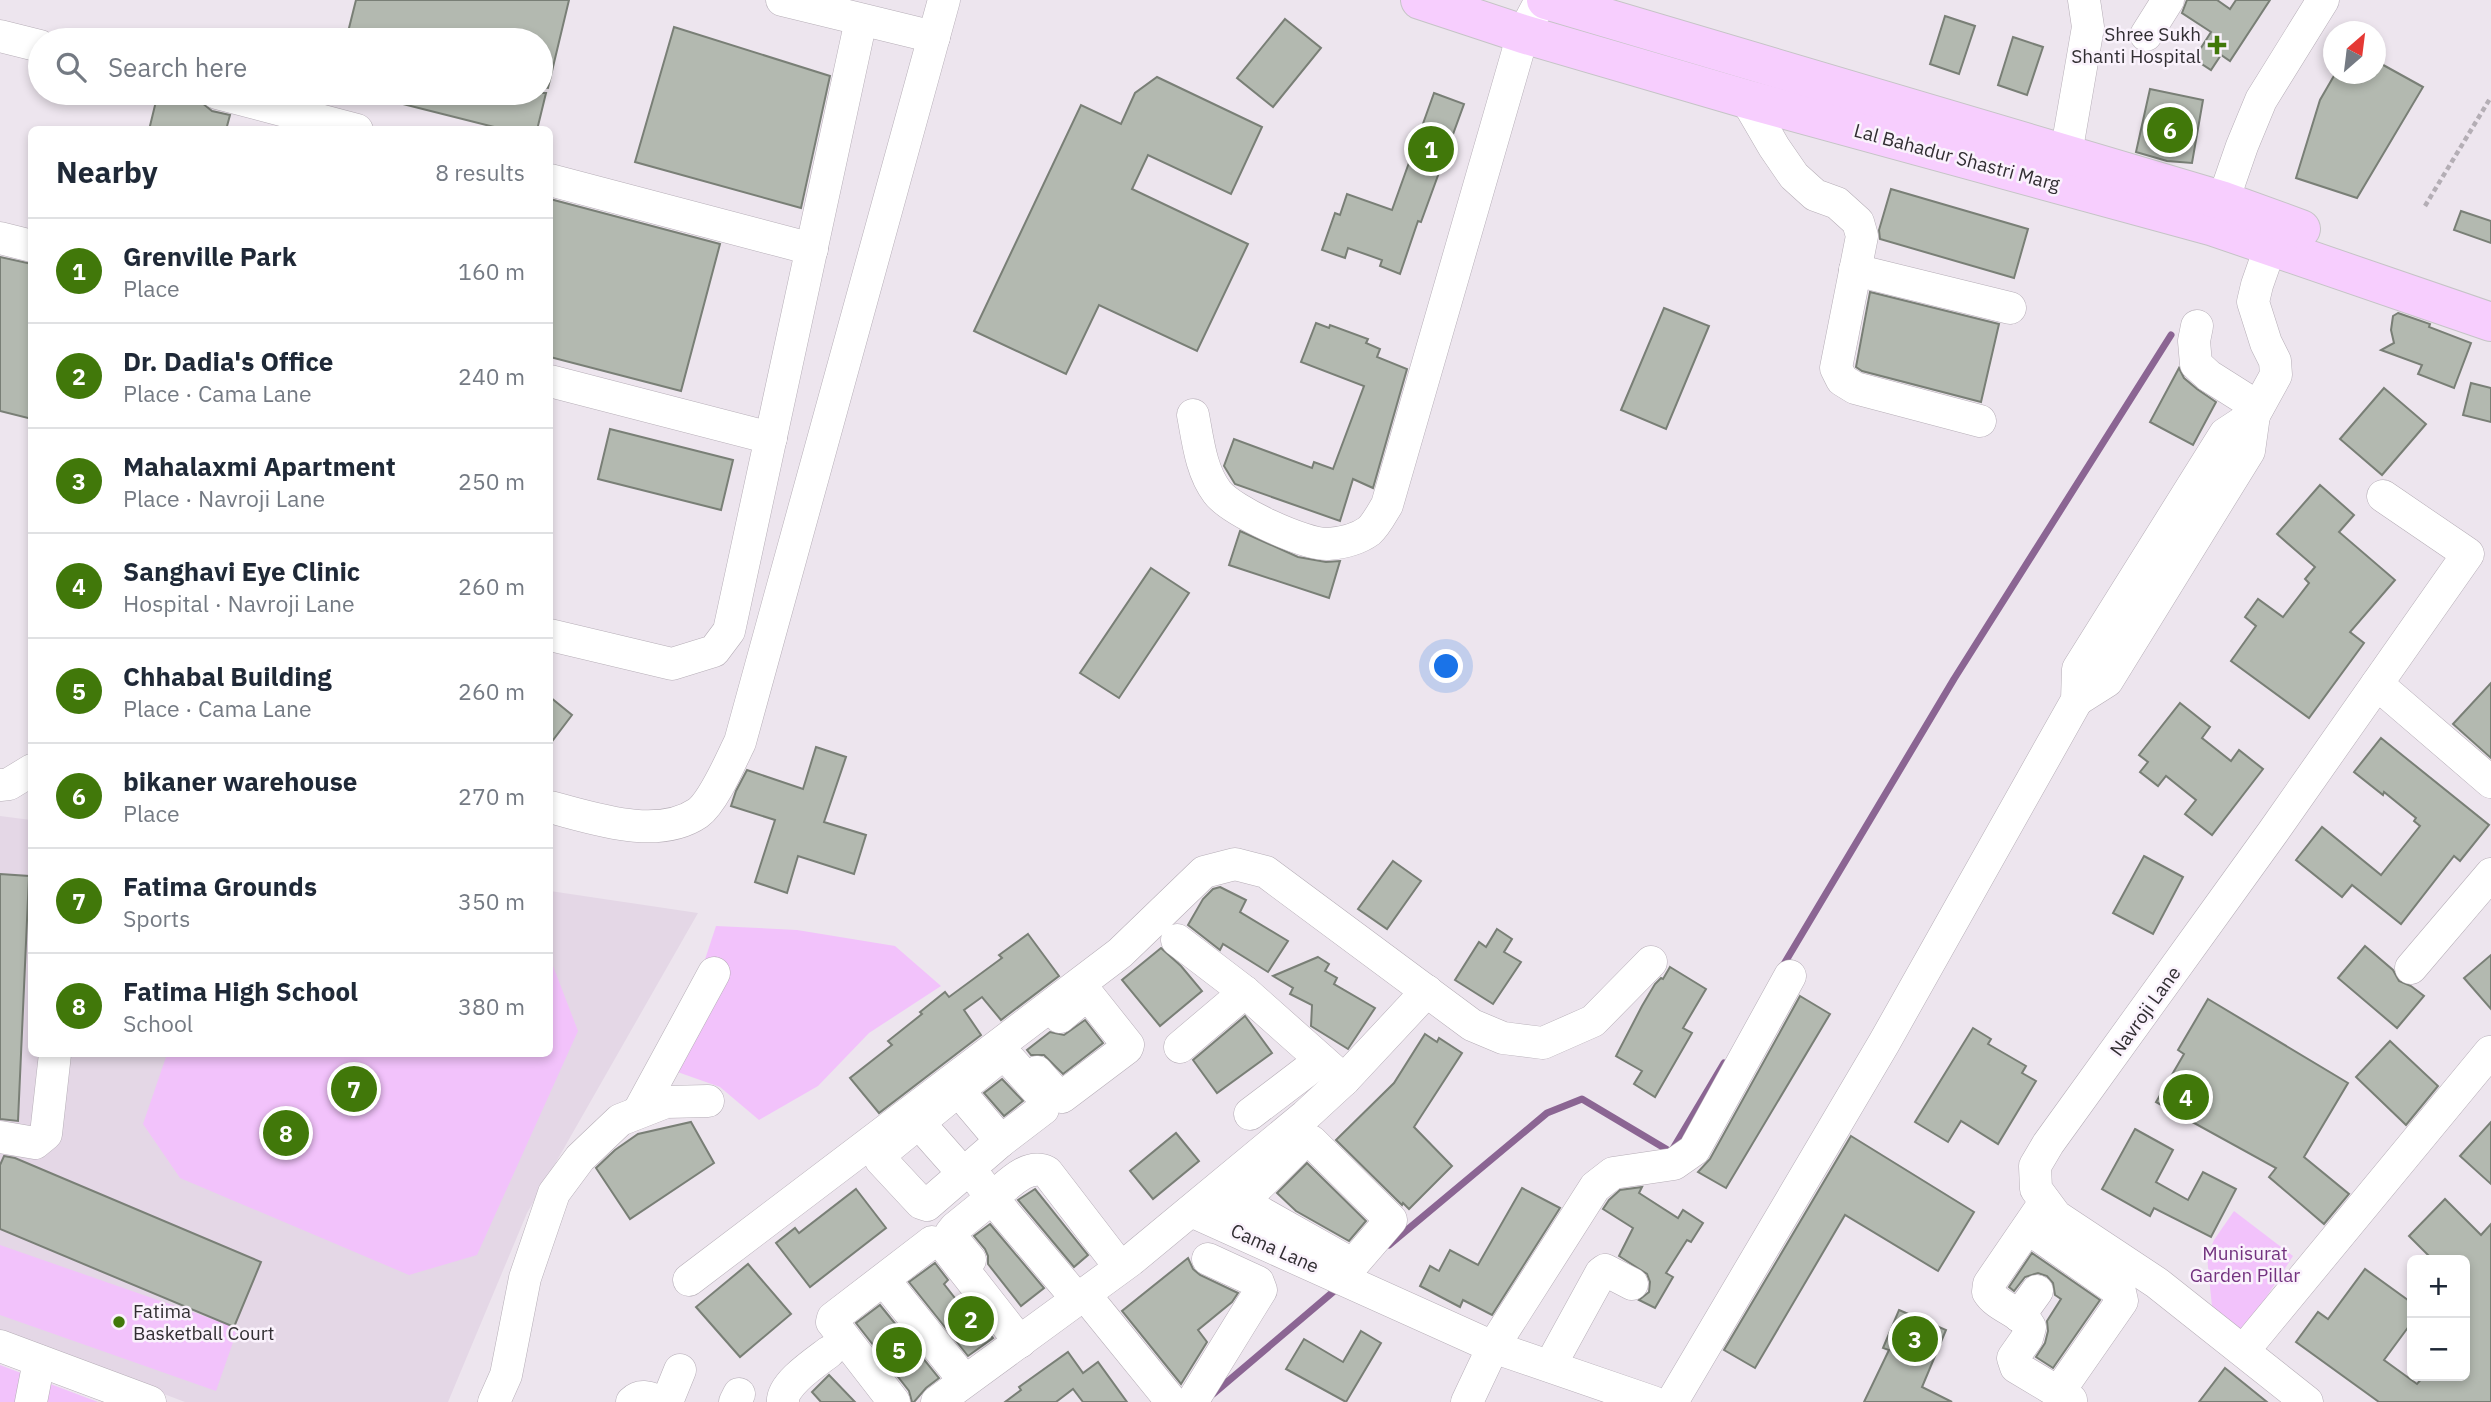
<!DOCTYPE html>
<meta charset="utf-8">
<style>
body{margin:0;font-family:"IBM Plex Sans",sans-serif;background:#f6f6f7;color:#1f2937}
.controls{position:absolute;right:21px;bottom:21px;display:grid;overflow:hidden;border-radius:10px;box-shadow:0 4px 10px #0003}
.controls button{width:63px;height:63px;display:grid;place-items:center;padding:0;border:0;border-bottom:2px solid #e0e1e3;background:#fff;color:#1f2937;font:35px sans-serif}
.compass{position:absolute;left:2323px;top:21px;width:63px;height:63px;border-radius:50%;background:#fff;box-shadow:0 4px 10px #0003;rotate:28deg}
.you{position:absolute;left:1447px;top:667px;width:24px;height:24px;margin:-18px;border:5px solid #fff;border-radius:50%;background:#1a73e8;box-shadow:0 0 0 10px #1a73e833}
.badge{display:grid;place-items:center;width:46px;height:46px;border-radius:50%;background:#41780a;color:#fff;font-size:23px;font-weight:700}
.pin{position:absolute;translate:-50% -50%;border:4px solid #fff;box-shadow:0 2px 7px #0006}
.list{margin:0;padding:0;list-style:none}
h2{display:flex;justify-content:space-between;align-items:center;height:91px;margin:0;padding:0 28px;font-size:30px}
h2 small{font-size:23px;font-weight:400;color:#747a83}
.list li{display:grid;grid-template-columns:46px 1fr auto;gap:21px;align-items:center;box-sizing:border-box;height:105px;padding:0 28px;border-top:2px solid #e0e1e3}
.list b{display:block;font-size:26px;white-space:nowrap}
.list p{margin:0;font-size:23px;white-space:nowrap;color:#747a83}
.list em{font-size:23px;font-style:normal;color:#747a83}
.icon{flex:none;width:38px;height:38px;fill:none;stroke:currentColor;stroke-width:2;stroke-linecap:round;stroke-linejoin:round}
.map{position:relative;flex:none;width:2491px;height:1402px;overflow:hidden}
.search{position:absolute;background:#fff;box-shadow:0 4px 10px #0003;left:28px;top:28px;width:525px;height:77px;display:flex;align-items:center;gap:18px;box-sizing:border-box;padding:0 24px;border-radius:38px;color:#747a83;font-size:26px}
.panel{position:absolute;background:#fff;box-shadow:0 4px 10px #0003;left:28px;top:126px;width:525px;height:931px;border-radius:10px}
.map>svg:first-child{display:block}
.built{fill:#e4d7e6}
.green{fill:#f2c2fb}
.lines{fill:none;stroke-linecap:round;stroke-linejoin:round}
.stream{stroke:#8b6593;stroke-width:7}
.building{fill:#b3b9b0;stroke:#797f76;stroke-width:2}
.minor-casing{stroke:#b6aeb7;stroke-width:33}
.major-casing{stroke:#c5c4c6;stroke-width:40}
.path{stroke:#b4aeb5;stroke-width:4.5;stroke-dasharray:5 3.5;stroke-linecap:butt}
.minor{stroke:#fff;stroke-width:32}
.major{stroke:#f7cefe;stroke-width:38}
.poi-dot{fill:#41780a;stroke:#faf2fc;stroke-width:2.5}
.labels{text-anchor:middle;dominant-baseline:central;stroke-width:5;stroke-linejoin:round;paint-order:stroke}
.poi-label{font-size:19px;fill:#312e32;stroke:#faf2fc;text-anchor:end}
.street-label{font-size:19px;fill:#312e32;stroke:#faf2fc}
.park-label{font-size:19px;fill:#73327f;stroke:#faf2fc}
</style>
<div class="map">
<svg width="2491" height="1402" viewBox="0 0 2491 1402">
<rect width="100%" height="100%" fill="#ede5ee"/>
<path class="built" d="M0 816 31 820 32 1054H550V891L698 913 527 1213 448 1402H185L0 1332Z"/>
<g class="green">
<path d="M716 926 797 930 895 946 941 986 869 1033 818 1086 759 1120 720 1087 669 1069Z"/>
<path d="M550 958 578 1031 477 1255 409 1275 180 1178 143 1124 167 1054H550Z"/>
<path d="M2234 1211 2293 1256 2236 1344 2214 1326 2207 1257 2214 1240Z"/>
<path d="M0 1245 238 1328 216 1391 0 1315Z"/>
<path d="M0 1365 98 1402H0Z"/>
</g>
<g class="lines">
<g class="stream">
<path d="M1781 969 1954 679 2171 335"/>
<path d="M1389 1245 1547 1113 1582 1099 1671 1152 1724 1063"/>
<path d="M1213 1394 1340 1286"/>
</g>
</g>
<g class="building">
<path d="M356 0H569L548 88 541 87V40H346Z"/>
<path d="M2187 0H2217L2230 9 2236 0H2270L2230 61 2221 55 2211 70 2194 59 2211 32 2182 13Z"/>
<path d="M1945 16 1975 26 1959 74 1930 64Z"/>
<path d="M1285 19 1321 48 1273 107 1237 78Z"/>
<path d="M674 27 830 76 801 208 635 162Z"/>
<path d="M2013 37 2043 47 2027 95 1998 85Z"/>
<path d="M2376 61 2423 87 2357 198 2296 178 2320 100 2335 74H2376Z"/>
<path d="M1157 77 1262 127 1231 194 1148 155 1132 189 1248 244 1197 351 1099 305 1066 374 974 331 1081 105 1121 124 1135 93Z"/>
<path d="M2150 89 2203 100 2192 163 2167 161 2136 152Z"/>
<path d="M158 93 201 102 212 111 230 115 226 130H149Z"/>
<path d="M384 93H546L537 130H506L383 99Z"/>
<path d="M1434 93 1464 104 1421 222 1418 221 1400 274 1380 266 1382 260 1348 248 1345 258 1322 250 1335 213 1340 215 1347 194 1392 210Z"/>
<path d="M1891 189 2028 229 2014 278 1880 239 1879 230Z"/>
<path d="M550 199 720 244 681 391 550 357Z"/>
<path d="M2461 211 2491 221V243L2454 230Z"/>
<path d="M0 257 32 264V419L0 411Z"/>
<path d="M1870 292 1999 324 1981 402 1862 371 1856 367Z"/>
<path d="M1664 308 1709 326 1666 429 1621 410Z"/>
<path d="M2398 313 2430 324 2429 327 2471 343 2454 388 2418 374 2422 365 2381 350 2394 343 2391 330 2393 316Z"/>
<path d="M1316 323 1329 328 1330 325 1368 339 1366 343 1380 349 1377 357 1407 369 1373 488 1353 479 1340 521 1235 484 1224 466 1234 439 1312 468 1314 462 1333 469 1364 386 1301 362Z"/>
<path d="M2179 368 2184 378 2197 389 2216 402 2193 445 2150 422Z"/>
<path d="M2471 383 2491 388V422L2463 415Z"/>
<path d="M2384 388 2426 424 2382 475 2340 439Z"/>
<path d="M610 429 733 460 721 510 598 479Z"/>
<path d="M2320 485 2354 515 2339 532 2395 580 2350 632 2364 643 2309 718 2231 661 2256 626 2245 617 2258 599 2283 617 2309 583 2305 579 2315 567 2277 534Z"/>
<path d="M1240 531 1298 557 1326 562 1340 561 1329 598 1229 565Z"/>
<path d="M1151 568 1189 593 1119 698 1080 673Z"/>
<path d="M2491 683V758L2453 724Z"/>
<path d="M550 697 572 715 550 744Z"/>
<path d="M2180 703 2210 727 2202 738 2231 761 2239 750 2263 769 2212 835 2185 814 2196 800 2166 776 2158 786 2140 772 2148 762 2139 755Z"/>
<path d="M2381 738 2489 825 2460 861 2454 856 2401 924 2352 885 2342 897 2296 860 2322 827 2381 875 2420 826 2414 821 2416 818 2384 792 2383 795 2354 772Z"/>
<path d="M816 747 846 757 824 822 866 835 854 874 798 856 787 893 755 882 775 820 731 806 736 791 747 770 803 789Z"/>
<path d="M2144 856 2183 877 2153 934 2113 913Z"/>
<path d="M1393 861 1421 881 1387 929 1358 909Z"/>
<path d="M0 874 29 876 18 1121 0 1119Z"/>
<path d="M1220 887 1246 900 1240 912 1288 941 1268 972 1223 944 1220 950 1188 925 1203 899 1213 889Z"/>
<path d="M1497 929 1512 939 1504 952 1521 962 1493 1004 1455 980 1479 942 1486 947Z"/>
<path d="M1028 934 1059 976 1001 1020 982 997 964 1010 981 1035 879 1113 850 1078 892 1045 888 1041 922 1014 920 1012 945 992 949 997 1002 958 999 955Z"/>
<path d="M2365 946 2393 970 2399 981 2411 986 2424 996 2397 1028 2338 978Z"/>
<path d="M1161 948 1181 966 1202 991 1160 1026 1122 980Z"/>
<path d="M2491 955V1009L2464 978Z"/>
<path d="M1318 957 1329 964 1325 971 1337 978 1334 984 1375 1008 1348 1049 1311 1026 1312 1005 1290 994 1293 988 1273 976Z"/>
<path d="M1670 967 1706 989 1683 1028 1692 1033 1655 1097 1634 1084 1642 1071 1616 1056 1642 1006 1655 984 1661 978 1663 979Z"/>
<path d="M1800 996 1830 1014 1726 1188 1698 1172 1710 1159Z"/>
<path d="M2208 999 2348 1083 2304 1157 2349 1194 2324 1224 2269 1177 2276 1168 2156 1102 2184 1054 2178 1050Z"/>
<path d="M1245 1016 1272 1053 1217 1093 1193 1060Z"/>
<path d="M1085 1020 1103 1043 1063 1074 1044 1055H1031L1027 1050 1050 1032 1064 1035Z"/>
<path d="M1973 1028 1991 1039 1988 1044 2026 1066 2022 1073 2036 1081 1998 1144 1961 1121 1948 1142 1915 1122Z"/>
<path d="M1425 1034 1437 1042 1439 1038 1462 1053 1414 1127 1452 1166 1409 1209 1403 1203 1402 1205 1336 1140 1394 1083Z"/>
<path d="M2390 1041 2438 1086 2406 1125 2356 1077Z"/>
<path d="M1002 1079 1023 1101 1004 1116 984 1093Z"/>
<path d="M691 1122 714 1163 630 1219 596 1168 615 1150 638 1134Z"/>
<path d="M2491 1122V1184L2460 1156Z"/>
<path d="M2135 1129 2173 1150 2156 1182 2188 1200 2203 1172 2236 1189 2211 1237 2154 1208 2150 1216 2102 1189Z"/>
<path d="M1176 1133 1199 1161 1153 1199 1130 1171Z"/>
<path d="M1851 1136 1974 1212 1938 1271 1845 1215 1755 1368 1724 1350Z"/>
<path d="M4 1156 15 1158 261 1262 234 1327 0 1229V1165Z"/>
<path d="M1307 1163 1366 1221 1349 1241 1296 1211 1277 1193Z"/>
<path d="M1642 1187 1639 1193 1678 1218 1683 1210 1703 1223 1691 1242 1687 1240 1666 1273 1673 1277 1655 1308 1639 1300 1649 1292 1650 1282 1647 1274 1619 1256 1633 1228 1603 1209 1609 1200 1620 1190Z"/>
<path d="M1522 1188 1560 1208 1492 1315 1463 1300 1460 1307 1420 1286 1430 1266 1439 1271 1450 1250 1478 1265Z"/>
<path d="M856 1189 886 1228 810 1287 776 1243 795 1228 799 1233Z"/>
<path d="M1035 1189 1088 1255 1074 1267 1018 1200Z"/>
<path d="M2445 1199 2481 1235 2491 1224V1402H2379L2296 1342 2318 1312 2328 1319 2365 1269 2412 1303V1322L2384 1360 2417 1384 2424 1376H2465V1260H2433L2409 1236Z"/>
<path d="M990 1224 1044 1288 1021 1306 988 1264V1256L985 1249 974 1236Z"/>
<path d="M2032 1253 2100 1300 2053 1368 2036 1357 2045 1343 2048 1331 2047 1321 2061 1299 2055 1295 2053 1283 2047 1276 2038 1273 2025 1277 2014 1291 2009 1287Z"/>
<path d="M1188 1258 1193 1269 1200 1275 1238 1293 1232 1302 1198 1330 1207 1342 1181 1384 1122 1311Z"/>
<path d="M935 1263 948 1280 944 1284 969 1316 972 1314 993 1338 968 1356 909 1282Z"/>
<path d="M748 1264 791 1314 740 1357 696 1307Z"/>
<path d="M880 1305 939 1378 926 1388 914 1402H912L909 1391 856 1323Z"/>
<path d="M1899 1310 1946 1330 1922 1387 1952 1402H1864L1889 1350 1883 1348Z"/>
<path d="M1361 1331 1381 1343 1346 1402 1286 1369 1304 1339 1343 1362Z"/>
<path d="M1068 1352 1083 1373 1098 1362 1127 1402H1083L1073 1389 1056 1402H1005L1021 1390 1019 1387Z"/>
<path d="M2225 1368 2267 1402H2199Z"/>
<path d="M829 1375 855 1402H821L812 1392Z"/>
</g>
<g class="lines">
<defs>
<g id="minor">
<path d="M782 0 934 37"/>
<path d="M2146 35 2168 0"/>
<path d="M0 36 40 46"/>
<path d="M217 93 357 130"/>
<path d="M1746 99 1774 147 1794 176 1815 195 1837 203 1858 222 1862 236 1836 368 1842 380 1855 388 1980 421"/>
<path d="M2066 154 2088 27 2084 0"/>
<path d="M550 180 812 249"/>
<path d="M2216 221 2242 146 2261 100 2323 0"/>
<path d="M0 238 32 246"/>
<path d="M1855 270 2010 308"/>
<path d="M2197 326 2194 341 2196 364 2209 376 2258 407"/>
<path d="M550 381 771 438"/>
<path d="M1193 415C1198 441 1201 471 1217 492 1231 511 1305 545 1328 544 1341 543 1358 539 1369 531 1376 525 1382 513 1387 505L1523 34 1541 0"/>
<path d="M550 635 672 664 714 651 729 631 861 20"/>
<path d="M2377 684 2491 782"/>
<path d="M2077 700 2107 681 2249 451 2254 415"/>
<path d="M0 785 9 784 32 770"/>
<path d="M550 807C593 818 657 841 698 813 714 801 731 760 740 742L944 0"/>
<path d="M1177 940 1245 992 1344 1080"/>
<path d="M2411 968 2491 874"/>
<path d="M1180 1047 1245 992"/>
<path d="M1005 1057 1010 1060 1045 1099 1043 1109 1001 1141 927 1205 921 1203 881 1160 883 1152 998 1058Z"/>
<path d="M1037 1072 1057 1095 1062 1097 1127 1048 1128 1045 1089 996H1085L1060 1017"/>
<path d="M951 1082 1001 1141"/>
<path d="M639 1111 714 973"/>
<path d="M910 1113 963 1173"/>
<path d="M1250 1114 1321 1060"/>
<path d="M0 1137 35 1143 46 1134 55 1054"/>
<path d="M2045 1202 1989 1284 1988 1292C1998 1308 2021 1311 2030 1327L2027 1338 2013 1358 2016 1367 2071 1400"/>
<path d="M1191 1211 1493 1347 1653 1402"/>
<path d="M1192 1211 1242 1202 1305 1140 1311 1141 1391 1220 1354 1263H1350L1242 1202"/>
<path d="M2028 1228 2120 1292 2122 1301 2058 1393"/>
<path d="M970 1260 952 1238 951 1233 955 1228 992 1198 979 1181"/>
<path d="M689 1280 1120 953 1204 872 1235 864 1266 872 1472 1025 1503 1038 1543 1043 1593 1021 1651 962"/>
<path d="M884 1280 956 1370"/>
<path d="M1085 1295 1172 1402"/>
<path d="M1078 1300 992 1198C1007 1186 1027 1162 1047 1172L1120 1267"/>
<path d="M2019 1316 2037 1291"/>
<path d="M0 1346 150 1402"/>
<path d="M2244 1350 2490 1052"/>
<path d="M1550 1366 1601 1273 1605 1270 1632 1284"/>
<path d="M31 1402 39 1361"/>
<path d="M494 1402 506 1375 525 1278 554 1193 580 1158 620 1120 666 1102 708 1101"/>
<path d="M632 1402C641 1393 650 1398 661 1402"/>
<path d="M667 1402 680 1370"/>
<path d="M735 1402 739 1394"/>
<path d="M783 1402C781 1385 816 1362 829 1352"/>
<path d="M894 1402 832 1322 833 1318 932 1242 944 1245 1020 1342"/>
<path d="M937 1402 1131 1260 1305 1116 1344 1080 1427 991"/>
<path d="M1192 1402 1261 1290 1258 1282 1208 1259"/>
<path d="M1467 1402 1493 1347 1595 1187 1613 1173 1674 1164 1694 1150 1790 976"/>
<path d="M1672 1402 1884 1043 2077 700 2078 669 2225 434 2254 415 2276 375 2275 361 2266 343 2253 302 2257 285 2278 225"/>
<path d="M2307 1402 2157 1283 2056 1216 2036 1189 2035 1166 2048 1144 2273 832 2468 554 2383 496"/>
</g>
<g id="major">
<path d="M1420 0 1523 34 1746 99 2214 227 2491 322"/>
<path d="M1546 0 2224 201 2301 229"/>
</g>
</defs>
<use href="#minor" class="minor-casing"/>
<use href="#major" class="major-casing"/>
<path class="path" d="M2425 206 2491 97"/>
<use href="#minor" class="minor"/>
<use href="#major" class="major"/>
</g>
<g class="poi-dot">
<path d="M2213.5 34.5h7v7h7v7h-7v7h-7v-7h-7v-7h7z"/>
<circle cx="119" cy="1322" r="7"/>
</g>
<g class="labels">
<g class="poi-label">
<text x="2201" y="34">Shree Sukh<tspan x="2201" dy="22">Shanti Hospital</tspan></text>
<text x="133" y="1311" text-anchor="start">Fatima<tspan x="133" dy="22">Basketball Court</tspan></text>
</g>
<g class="street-label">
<text transform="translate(1957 157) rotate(15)">Lal Bahadur Shastri Marg</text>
<text transform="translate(2145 1011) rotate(-54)">Navroji Lane</text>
<text transform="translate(1275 1248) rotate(24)">Cama Lane</text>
</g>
<g class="park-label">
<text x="2245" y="1253">Munisurat<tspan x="2245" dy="22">Garden Pillar</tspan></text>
</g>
</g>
</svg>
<div class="controls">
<button>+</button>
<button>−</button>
</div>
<svg class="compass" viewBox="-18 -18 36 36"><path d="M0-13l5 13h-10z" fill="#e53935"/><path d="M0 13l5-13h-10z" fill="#747a83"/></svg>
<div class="you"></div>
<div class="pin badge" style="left:1431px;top:149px">1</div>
<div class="pin badge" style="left:971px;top:1319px">2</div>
<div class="pin badge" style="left:1915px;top:1339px">3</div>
<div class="pin badge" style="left:2186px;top:1097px">4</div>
<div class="pin badge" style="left:899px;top:1350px">5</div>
<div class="pin badge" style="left:2170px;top:130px">6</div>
<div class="pin badge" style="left:354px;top:1089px">7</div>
<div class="pin badge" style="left:286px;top:1133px">8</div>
<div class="search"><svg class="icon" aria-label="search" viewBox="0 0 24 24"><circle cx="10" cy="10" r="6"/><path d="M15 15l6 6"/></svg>Search here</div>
<section class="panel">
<h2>Nearby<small>8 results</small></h2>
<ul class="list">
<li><span class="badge">1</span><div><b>Grenville Park</b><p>Place</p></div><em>160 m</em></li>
<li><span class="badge">2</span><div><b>Dr. Dadia's Office</b><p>Place · Cama Lane</p></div><em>240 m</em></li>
<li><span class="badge">3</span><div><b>Mahalaxmi Apartment</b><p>Place · Navroji Lane</p></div><em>250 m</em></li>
<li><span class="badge">4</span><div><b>Sanghavi Eye Clinic</b><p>Hospital · Navroji Lane</p></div><em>260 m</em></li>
<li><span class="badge">5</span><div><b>Chhabal Building</b><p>Place · Cama Lane</p></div><em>260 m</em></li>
<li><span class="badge">6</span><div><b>bikaner warehouse</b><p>Place</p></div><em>270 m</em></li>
<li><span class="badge">7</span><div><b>Fatima Grounds</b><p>Sports</p></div><em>350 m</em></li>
<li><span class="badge">8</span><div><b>Fatima High School</b><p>School</p></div><em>380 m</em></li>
</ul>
</section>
</div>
